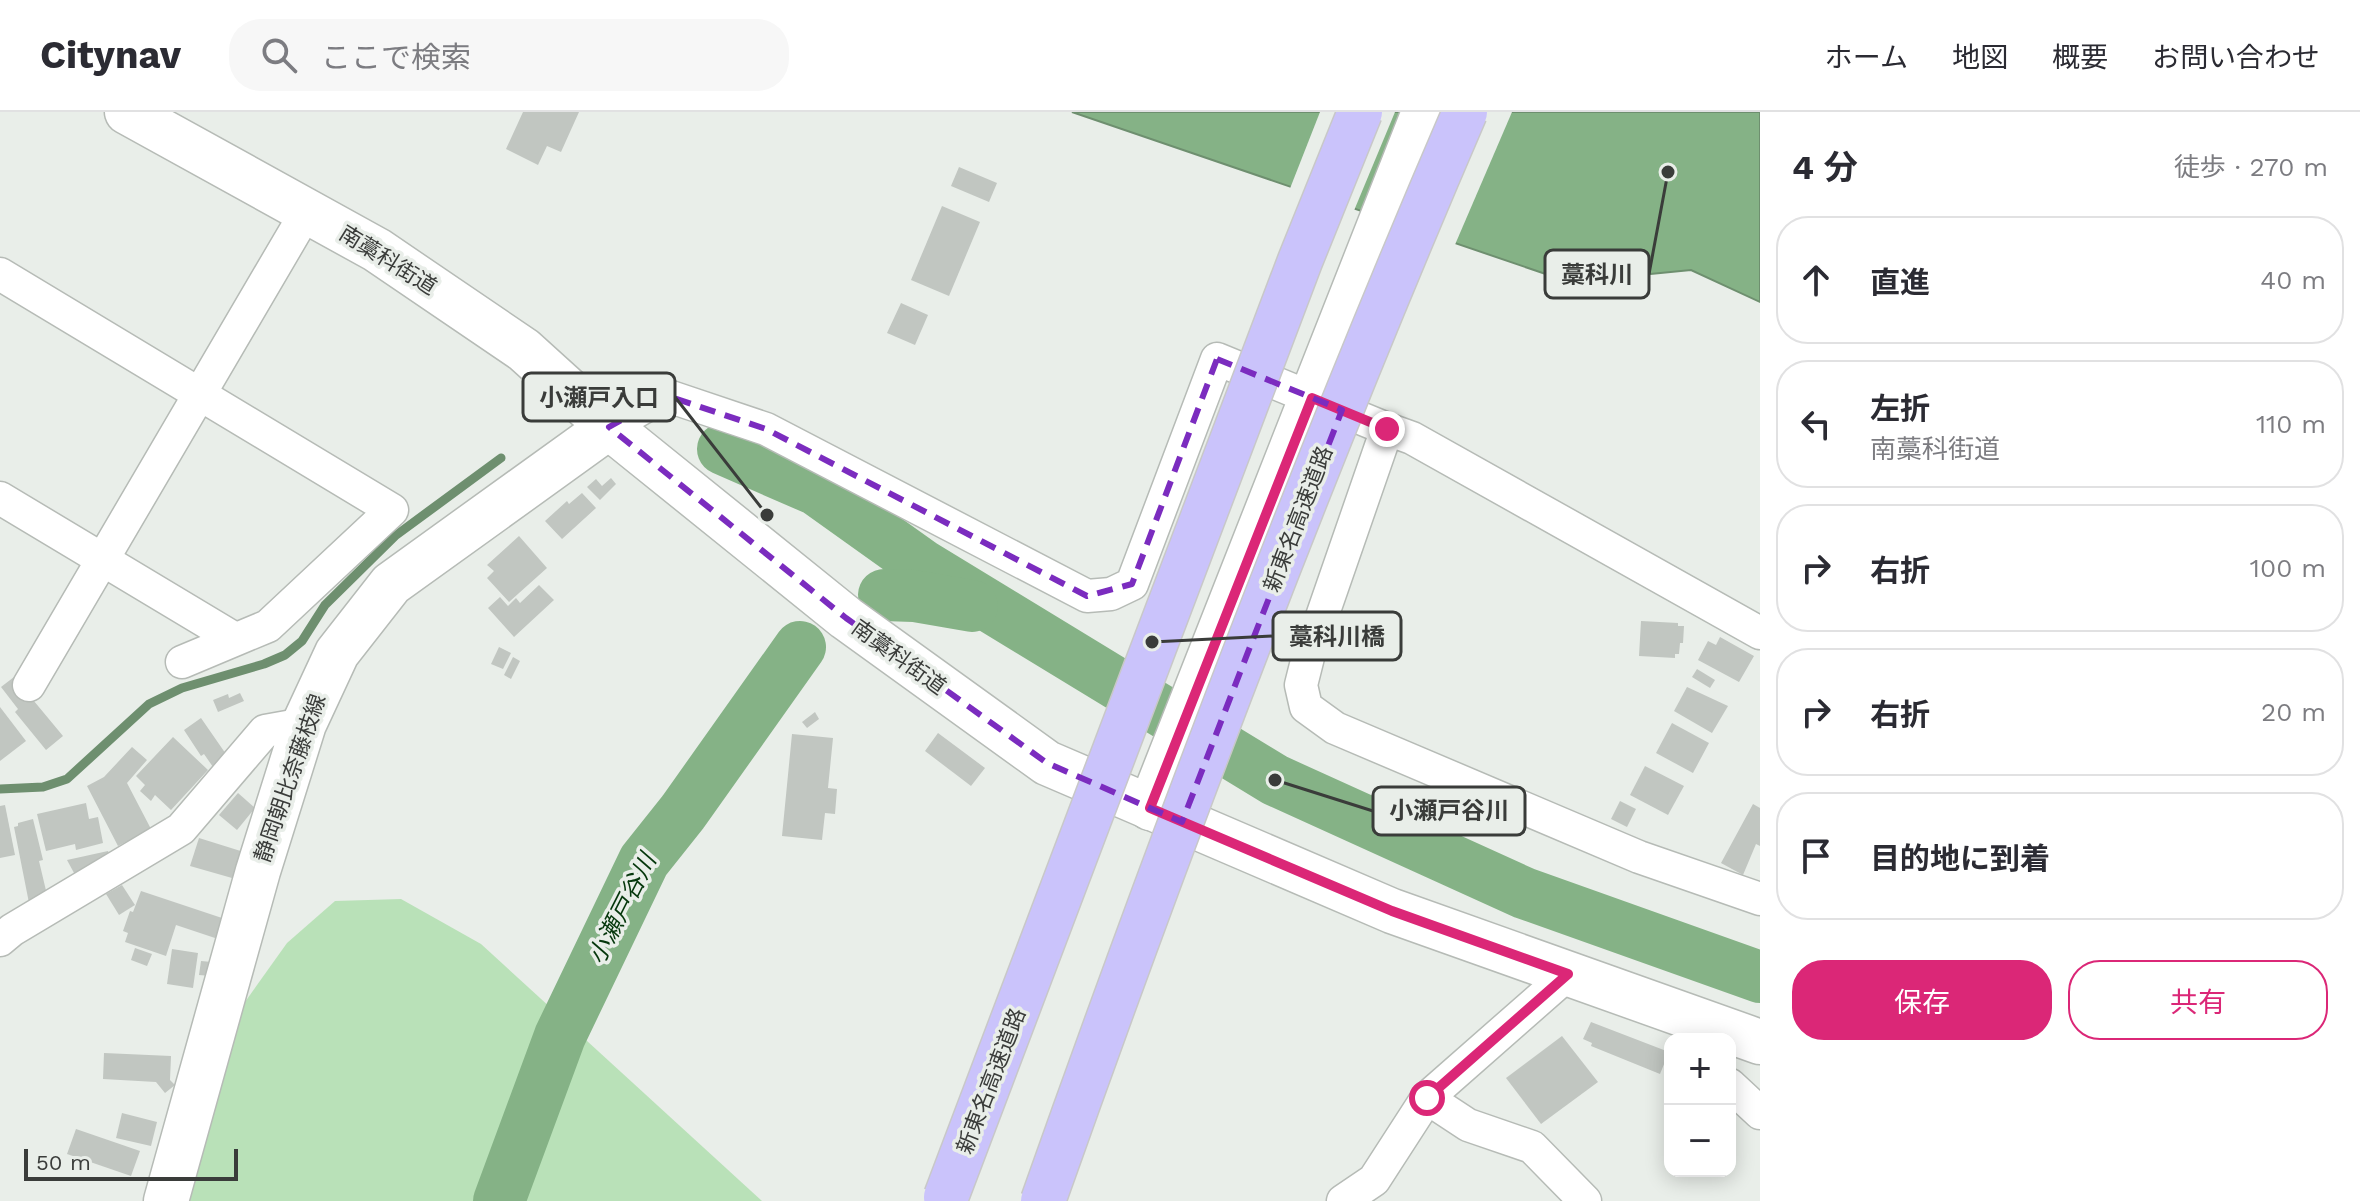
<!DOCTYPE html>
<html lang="ja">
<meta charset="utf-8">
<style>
body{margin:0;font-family:"Work Sans","Noto Sans JP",sans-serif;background:#f7f7f7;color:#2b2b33}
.controls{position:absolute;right:24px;bottom:24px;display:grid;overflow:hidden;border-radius:16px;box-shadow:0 4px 20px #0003}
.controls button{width:72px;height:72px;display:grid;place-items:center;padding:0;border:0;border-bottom:2px solid #e1e1e2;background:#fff;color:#2b2b33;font:40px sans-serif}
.scale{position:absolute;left:24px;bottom:20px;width:214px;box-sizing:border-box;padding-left:8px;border:4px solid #3a3c3a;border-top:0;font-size:22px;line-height:28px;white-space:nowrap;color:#3a3c3a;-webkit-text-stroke:6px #e9eee9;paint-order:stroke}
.stop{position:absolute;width:24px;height:24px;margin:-18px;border:6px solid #db2777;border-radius:50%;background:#fff}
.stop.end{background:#db2777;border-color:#fff;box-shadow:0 2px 8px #0008}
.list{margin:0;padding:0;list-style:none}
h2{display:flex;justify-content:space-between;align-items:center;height:104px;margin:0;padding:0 32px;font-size:34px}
h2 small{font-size:26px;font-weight:400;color:#7c7c81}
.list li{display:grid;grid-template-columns:52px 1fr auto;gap:24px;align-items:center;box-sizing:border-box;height:128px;margin:0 16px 16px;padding:0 16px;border:2px solid #e1e1e2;border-radius:32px}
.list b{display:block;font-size:30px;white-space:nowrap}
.list p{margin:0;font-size:26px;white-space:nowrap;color:#7c7c81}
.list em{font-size:26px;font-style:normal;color:#7c7c81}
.actions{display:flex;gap:16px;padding:24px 32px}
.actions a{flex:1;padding:18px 0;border:2px solid #db2777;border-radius:32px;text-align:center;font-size:28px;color:#db2777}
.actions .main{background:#db2777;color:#fff}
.icon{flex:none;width:44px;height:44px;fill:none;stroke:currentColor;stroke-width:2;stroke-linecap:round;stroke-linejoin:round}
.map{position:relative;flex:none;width:1760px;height:1089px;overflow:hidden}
header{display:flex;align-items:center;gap:48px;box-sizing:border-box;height:112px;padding:0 40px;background:#fff;border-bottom:2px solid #e1e1e2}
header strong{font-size:38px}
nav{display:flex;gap:44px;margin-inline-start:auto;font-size:28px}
.search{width:560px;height:72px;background:#f7f7f7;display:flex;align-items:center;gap:20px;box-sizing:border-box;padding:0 28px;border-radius:32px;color:#7c7c81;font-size:30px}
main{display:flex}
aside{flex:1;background:#fff}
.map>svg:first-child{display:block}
.green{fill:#b9e1b8}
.water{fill:#85b286;stroke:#6e8f6f;stroke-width:2}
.pier{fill:#e9eee9}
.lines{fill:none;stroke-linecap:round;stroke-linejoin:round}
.stream{stroke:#6e8f6f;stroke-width:9}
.river{stroke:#85b286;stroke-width:52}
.building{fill:#c1c6c1}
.street-casing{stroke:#b6bbb6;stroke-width:35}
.secondary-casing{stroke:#b6bbb6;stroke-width:47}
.street{stroke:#fff;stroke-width:32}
.secondary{stroke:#fff;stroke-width:44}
.highway-bridge-casing{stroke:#c8c8c8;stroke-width:47;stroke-linecap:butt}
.highway-bridge{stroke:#cac3fb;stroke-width:44}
.route{stroke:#db2777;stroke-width:10}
.marked{fill:none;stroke:#7b2cbf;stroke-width:6;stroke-dasharray:16 10;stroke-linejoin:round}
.labels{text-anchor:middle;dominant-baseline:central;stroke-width:7;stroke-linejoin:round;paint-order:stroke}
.street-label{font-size:22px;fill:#3a3c3a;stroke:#e9eee9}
.water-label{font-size:24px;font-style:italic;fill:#05370c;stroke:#e9eee9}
.leader{fill:none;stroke:#3a3c3a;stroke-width:3}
.callout-dot{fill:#3a3c3a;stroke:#e9eee9;stroke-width:3}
.callout{fill:#e9eee9;stroke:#3a3c3a;stroke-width:3}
.callout-label{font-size:24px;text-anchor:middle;font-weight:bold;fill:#3a3c3a}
</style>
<header>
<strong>Citynav</strong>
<div class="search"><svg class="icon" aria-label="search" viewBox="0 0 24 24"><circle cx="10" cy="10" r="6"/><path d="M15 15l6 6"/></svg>ここで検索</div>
<nav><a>ホーム</a><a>地図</a><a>概要</a><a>お問い合わせ</a></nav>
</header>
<main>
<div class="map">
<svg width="1760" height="1089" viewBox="0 0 1760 1089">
<rect width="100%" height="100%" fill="#e9eee9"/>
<path class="green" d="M401 787 481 832 762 1089H190L212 971 235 904 287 831 335 789Z"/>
<path class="water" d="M1072 0H1760V190L1691 158 1569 170Z"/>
<g class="pier">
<path d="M1320 0H1395L1353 101 1289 79Z"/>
<path d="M1431 0H1512L1454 135 1385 112Z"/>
</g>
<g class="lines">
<path class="stream" d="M0 677 43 675 67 667 149 592 182 576 264 552 285 543 302 529 325 493 395 424 501 346"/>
<g class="river">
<path d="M723 337 817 378 922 453 1275 668 1524 781 1760 865"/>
<path d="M884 483 914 484 972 494"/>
<path d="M499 1089 560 924 644 749 683 700 800 535"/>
</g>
</g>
<g class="building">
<path d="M523 0H579L561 40 547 34 538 53 506 37Z"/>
<path d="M959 55 997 71 989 90 951 74Z"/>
<path d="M942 94 980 110 949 184 911 168Z"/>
<path d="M901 191 928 203 915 233 887 221Z"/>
<path d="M611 366 616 372 600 388 587 375 596 367 602 374Z"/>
<path d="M582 381 596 396 562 427 545 409 567 389 569 392Z"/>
<path d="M519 424 547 456 509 490 487 466 494 459 487 453Z"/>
<path d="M539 473 554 488 514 525 488 496 500 485 508 494 516 486 520 491Z"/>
<path d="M1641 509 1678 511V514H1684L1683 531H1680L1679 542H1675V546L1639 544Z"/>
<path d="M1720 525 1754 544 1739 570 1698 548 1708 529 1716 533Z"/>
<path d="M499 535 511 541 503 557 491 552Z"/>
<path d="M513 545 520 549 511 567 504 563Z"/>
<path d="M1697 557 1715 568 1710 576 1692 565Z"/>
<path d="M14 565 63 624 46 638 15 600 18 597 1 575Z"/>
<path d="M1687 575 1728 594 1712 621 1674 599Z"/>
<path d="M240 581 244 589 218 600 213 588 228 582 229 586Z"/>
<path d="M0 595 26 629 0 649Z"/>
<path d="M815 600 819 607 807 616 802 610Z"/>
<path d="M201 606 228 645 213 655 204 642 201 644 184 618Z"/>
<path d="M1672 611 1709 631 1693 661 1656 641Z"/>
<path d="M938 621 985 656 971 674 925 639Z"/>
<path d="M792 622 833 626 828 676 837 677 835 702 825 701 822 728 782 724Z"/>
<path d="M173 625 208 658 171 698 155 683 151 689 140 679 145 673 136 664Z"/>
<path d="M132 635 147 648 127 671 151 717 118 734 87 674 104 665Z"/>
<path d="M1645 654 1684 674 1668 703 1630 683Z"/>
<path d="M238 681 255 696 237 718 219 703Z"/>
<path d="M1620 689 1636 697 1627 715 1611 707Z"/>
<path d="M86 691 89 707 98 705 103 731 76 738 75 732 46 739 37 702Z"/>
<path d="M1753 692 1760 696V734L1756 732 1743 763 1721 751Z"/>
<path d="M5 693 15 743 0 746V694Z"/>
<path d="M33 707 43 748 39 749 48 787 29 791 14 715 18 714V711Z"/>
<path d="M199 726 247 741 239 768 190 754Z"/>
<path d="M108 739 114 753 80 772 67 748Z"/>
<path d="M122 773 135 793 119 803 106 782Z"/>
<path d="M141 779 228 808 221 828 176 813 166 844 125 830 128 821 123 819 130 799 133 800Z"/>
<path d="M135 836 152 842 147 854 131 848Z"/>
<path d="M172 837 198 841 193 876 167 872Z"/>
<path d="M201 849 212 850 211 864 199 863Z"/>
<path d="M1591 910 1669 940 1660 962 1591 934 1592 931 1583 927Z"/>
<path d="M1562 924 1598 970 1541 1012 1506 966Z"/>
<path d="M104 941 171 944 170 968 175 973 165 981 156 970 103 967Z"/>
<path d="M122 1001 157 1010 151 1034 116 1026Z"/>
<path d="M76 1017 140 1039 131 1064 67 1042Z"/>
</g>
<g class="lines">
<defs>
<g id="street">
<path d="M0 162 392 398 268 514 182 550"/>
<path d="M609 315 665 283 766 317 1087 484 1111 482 1132 472 1217 247 1387 317"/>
<path d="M0 386 235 527"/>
<path d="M1760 521 1412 326 1387 317 1308 545 1301 573 1306 595 1335 616 1639 745 1760 787"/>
<path d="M29 573 307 99"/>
<path d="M0 828 12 818 181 717 265 619 304 612"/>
<path d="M1730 973 1760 1001"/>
<path d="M1427 986 1468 1013 1532 1035 1585 1089"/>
<path d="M1343 1089 1374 1068 1427 986 1568 862"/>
</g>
<g id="secondary">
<path d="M127 0 377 138 524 238 609 315 846 506 1047 651 1392 799 1760 930"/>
<path d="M1150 696 1424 0"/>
<path d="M166 1089 258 759 304 612 337 541 391 472 609 315"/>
</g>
</defs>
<use href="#street" class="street-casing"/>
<use href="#secondary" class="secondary-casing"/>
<use href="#street" class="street"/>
<use href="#secondary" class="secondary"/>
<defs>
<g id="highway-bridge">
<path d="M946 1085 1300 149 1360 0"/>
<path d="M1043 1089C1173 722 1311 357 1465 0"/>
</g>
</defs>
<use href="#highway-bridge" class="highway-bridge-casing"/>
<use href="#highway-bridge" class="highway-bridge"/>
</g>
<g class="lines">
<path class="route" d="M1387 317 1312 286 1150 696 1392 799 1568 862 1427 986"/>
</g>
<path class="marked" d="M1217 247 1342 298 1182 710 1047 651 846 506 609 315 665 283 766 317 1087 484 1132 472Z"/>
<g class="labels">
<g class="street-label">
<text transform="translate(388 148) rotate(32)">南藁科街道</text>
<text transform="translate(1298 407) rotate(-69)">新東名高速道路</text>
<text transform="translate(899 545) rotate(36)">南藁科街道</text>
<text transform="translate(290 666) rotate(-71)">静岡朝比奈藤枝線</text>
<text transform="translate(991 969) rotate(-69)">新東名高速道路</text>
</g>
<g class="water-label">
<text transform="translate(622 797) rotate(-63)">小瀬戸谷川</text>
</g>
</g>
<path class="leader" d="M1668 60L1649 162M767 403L675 285M1152 530L1273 524M1275 668L1373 699"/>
<g class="callout-dot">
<circle cx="1668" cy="60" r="8"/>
<circle cx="767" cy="403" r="8"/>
<circle cx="1152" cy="530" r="8"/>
<circle cx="1275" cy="668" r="8"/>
</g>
<g class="callout">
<rect x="1545" y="138" width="104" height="48" rx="8"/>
<rect x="523" y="261" width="152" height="48" rx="8"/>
<rect x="1273" y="500" width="128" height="48" rx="8"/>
<rect x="1373" y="675" width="152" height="48" rx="8"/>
</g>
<g class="callout-label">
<text x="1597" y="171">藁科川</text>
<text x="599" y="294">小瀬戸入口</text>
<text x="1337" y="533">藁科川橋</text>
<text x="1449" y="707">小瀬戸谷川</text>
</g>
</svg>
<div class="controls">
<button>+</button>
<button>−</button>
</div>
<div class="scale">50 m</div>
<div class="stop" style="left:1427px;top:986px"></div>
<div class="stop end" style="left:1387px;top:317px"></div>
</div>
<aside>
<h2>4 分<small>徒歩 · 270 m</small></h2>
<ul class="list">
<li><svg class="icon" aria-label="ahead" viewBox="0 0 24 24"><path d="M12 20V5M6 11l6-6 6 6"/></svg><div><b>直進</b></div><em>40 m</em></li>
<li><svg class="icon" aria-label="left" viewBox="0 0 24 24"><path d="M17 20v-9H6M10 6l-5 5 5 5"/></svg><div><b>左折</b><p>南藁科街道</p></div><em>110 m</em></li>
<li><svg class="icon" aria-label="right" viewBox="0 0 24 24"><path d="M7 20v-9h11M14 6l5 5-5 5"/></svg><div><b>右折</b></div><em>100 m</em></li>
<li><svg class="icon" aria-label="right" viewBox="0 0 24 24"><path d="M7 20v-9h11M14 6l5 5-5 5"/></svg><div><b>右折</b></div><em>20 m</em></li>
<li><svg class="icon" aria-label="arrive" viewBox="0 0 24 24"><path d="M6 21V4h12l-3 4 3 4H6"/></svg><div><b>目的地に到着</b></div></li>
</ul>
<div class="actions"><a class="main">保存</a><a>共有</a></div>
</aside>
</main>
